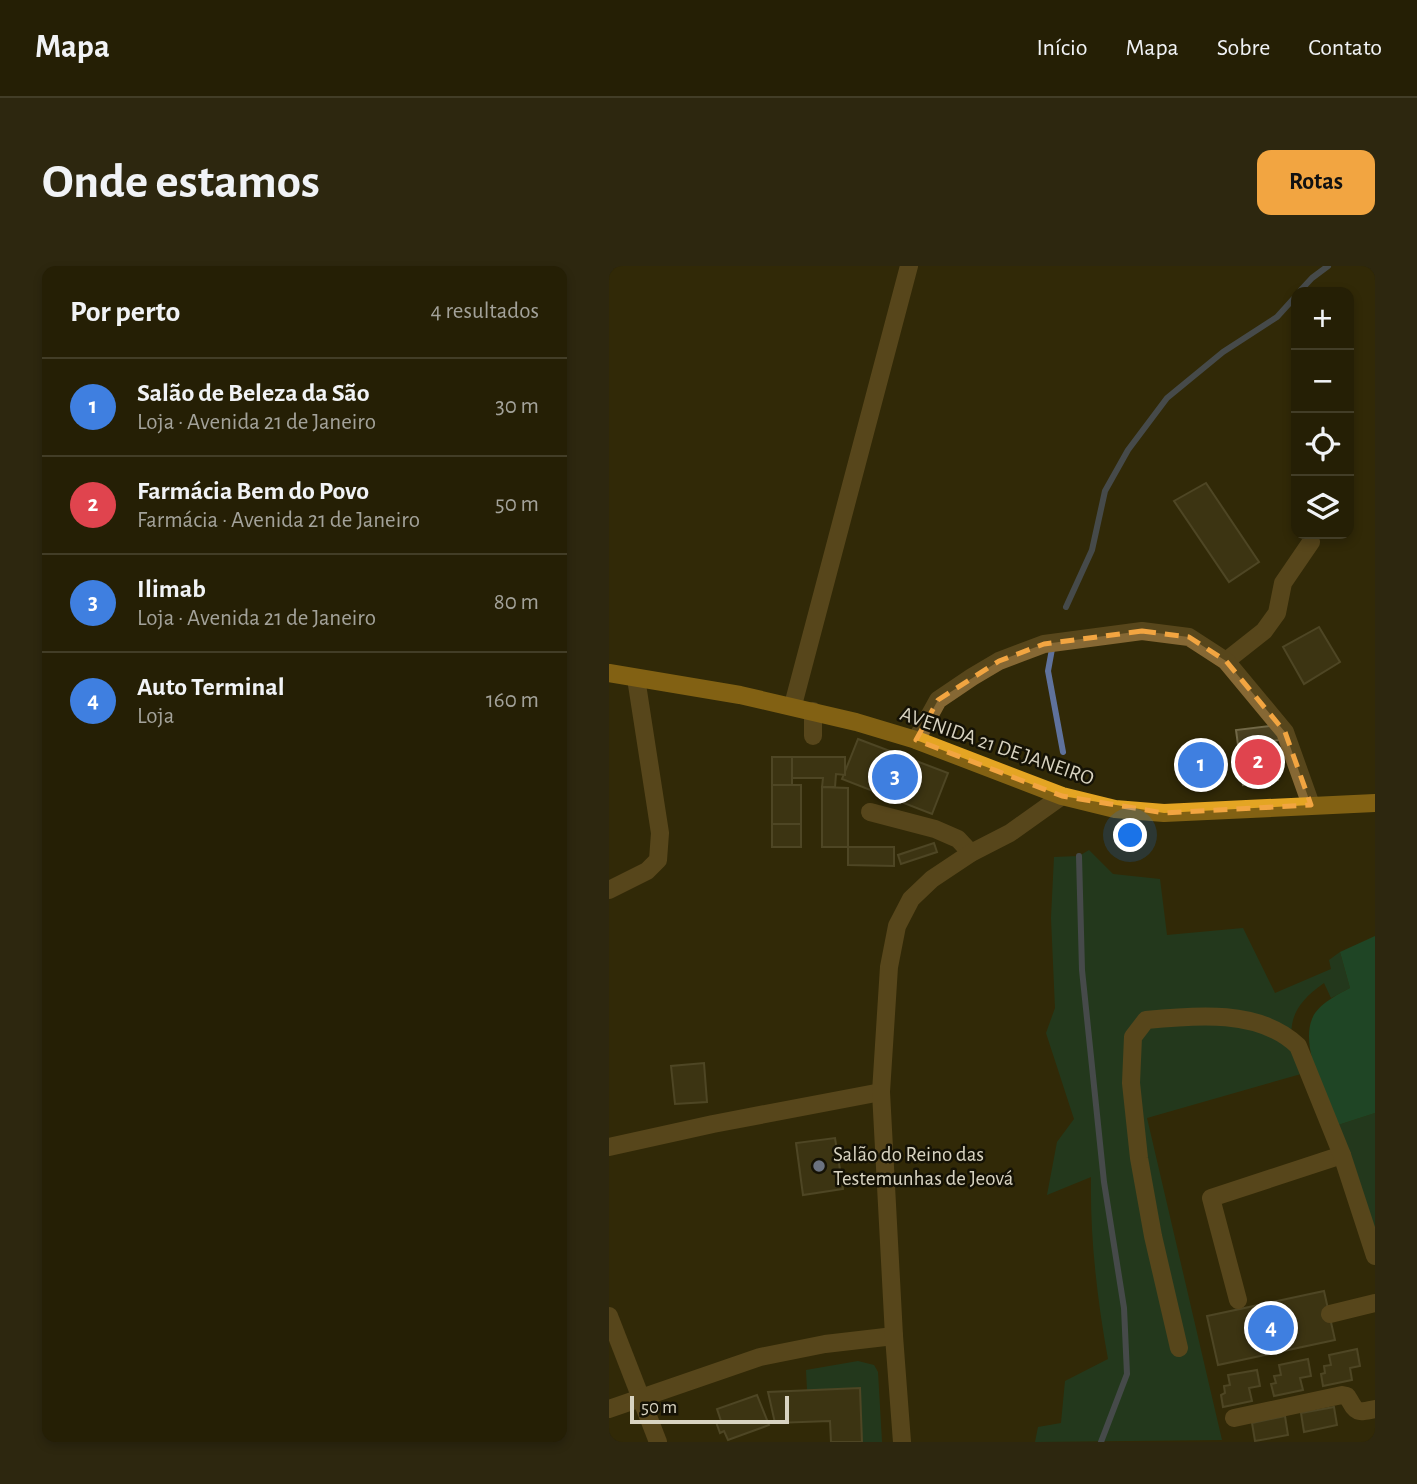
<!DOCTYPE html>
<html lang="pt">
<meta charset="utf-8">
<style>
body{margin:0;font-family:"Alegreya Sans",sans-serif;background:#2d270f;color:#f1f3f6}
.controls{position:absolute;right:21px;top:21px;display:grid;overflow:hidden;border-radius:14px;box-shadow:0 4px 10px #0003}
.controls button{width:63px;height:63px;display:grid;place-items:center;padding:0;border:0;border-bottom:2px solid #423d27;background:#251f05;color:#f1f3f6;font:35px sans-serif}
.scale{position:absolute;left:21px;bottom:18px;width:159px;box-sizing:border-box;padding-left:7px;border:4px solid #d8d3c1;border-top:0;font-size:19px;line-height:24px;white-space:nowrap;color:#d8d3c1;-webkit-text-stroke:5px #151205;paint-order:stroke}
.you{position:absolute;left:522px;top:570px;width:24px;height:24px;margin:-18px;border:5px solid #fff;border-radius:50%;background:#1a73e8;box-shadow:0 0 0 10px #1a73e833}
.badge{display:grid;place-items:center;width:46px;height:46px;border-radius:50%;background:#f2a541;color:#fff;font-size:23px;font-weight:700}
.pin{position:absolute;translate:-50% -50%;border:4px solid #fff;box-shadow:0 2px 7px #0006}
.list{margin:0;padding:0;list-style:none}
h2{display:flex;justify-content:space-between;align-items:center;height:91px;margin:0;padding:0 28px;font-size:30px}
h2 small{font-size:23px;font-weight:400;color:#a3a29a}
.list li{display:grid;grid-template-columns:46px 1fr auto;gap:21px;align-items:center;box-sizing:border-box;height:98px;padding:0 28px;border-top:2px solid #423d27}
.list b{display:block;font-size:26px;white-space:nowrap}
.list p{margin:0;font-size:23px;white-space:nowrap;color:#a3a29a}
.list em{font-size:23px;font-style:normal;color:#a3a29a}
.icon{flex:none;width:38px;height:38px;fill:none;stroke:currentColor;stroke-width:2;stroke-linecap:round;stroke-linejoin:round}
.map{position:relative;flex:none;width:766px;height:1176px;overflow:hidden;border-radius:14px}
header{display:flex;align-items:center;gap:42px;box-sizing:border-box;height:98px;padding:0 35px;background:#251f05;border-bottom:2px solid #423d27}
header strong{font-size:33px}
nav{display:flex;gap:38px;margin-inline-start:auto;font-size:24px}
.intro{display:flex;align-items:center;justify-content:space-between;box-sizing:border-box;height:168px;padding:0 42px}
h1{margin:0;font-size:49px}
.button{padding:18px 32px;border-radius:14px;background:#f2a541;color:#111;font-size:24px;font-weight:700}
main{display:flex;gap:42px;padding:0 42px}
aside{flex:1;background:#251f05;border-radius:14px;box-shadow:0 4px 10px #0003}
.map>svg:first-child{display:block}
.green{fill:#124b36}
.forest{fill:#096749}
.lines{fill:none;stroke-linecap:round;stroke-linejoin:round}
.stream{stroke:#5f729c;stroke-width:6}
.building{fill:#4a4121;stroke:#716847;stroke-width:2}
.minor{stroke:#866834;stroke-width:18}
.major{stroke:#e4a523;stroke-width:18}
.marked{fill:none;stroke:#f2a541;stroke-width:5;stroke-dasharray:14 9;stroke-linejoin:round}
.worship-dot{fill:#6b7280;stroke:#151205;stroke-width:2.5}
.labels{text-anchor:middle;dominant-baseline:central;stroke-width:5;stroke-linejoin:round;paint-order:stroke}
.street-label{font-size:21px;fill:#d8d3c1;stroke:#151205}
.poi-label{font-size:21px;fill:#d8d3c1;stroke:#151205;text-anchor:start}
</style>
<header>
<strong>Mapa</strong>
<nav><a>Início</a><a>Mapa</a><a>Sobre</a><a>Contato</a></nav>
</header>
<div class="intro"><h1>Onde estamos</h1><a class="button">Rotas</a></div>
<main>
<aside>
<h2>Por perto<small>4 resultados</small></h2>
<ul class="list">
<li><span class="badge" style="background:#3f7fe0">1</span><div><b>Salão de Beleza da São</b><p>Loja · Avenida 21 de Janeiro</p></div><em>30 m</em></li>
<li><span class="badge" style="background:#e0444e">2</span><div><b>Farmácia Bem do Povo</b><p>Farmácia · Avenida 21 de Janeiro</p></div><em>50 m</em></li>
<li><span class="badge" style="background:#3f7fe0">3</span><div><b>Ilimab</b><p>Loja · Avenida 21 de Janeiro</p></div><em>80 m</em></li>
<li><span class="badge" style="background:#3f7fe0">4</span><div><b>Auto Terminal</b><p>Loja</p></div><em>160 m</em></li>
</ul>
</aside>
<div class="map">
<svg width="766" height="1176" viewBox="0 0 766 1176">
<rect width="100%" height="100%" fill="#312907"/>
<g class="green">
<path d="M480 584 504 608 551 613 558 669 634 662 666 727 722 703 720 694 731 686 741 722 722 732 715 717C676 744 677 767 692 808L538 852 613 1174 426 1176 429 1161 452 1157 456 1115 499 1093C488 1032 481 972 482 911L438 929 448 876 465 853 437 767 446 742 442 652 445 591 470 590Z"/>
<path d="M766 847V963L729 859Z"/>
<path d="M249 1095 265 1099 269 1106 273 1176H253L250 1122 198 1124 197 1104Z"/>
</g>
<path class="forest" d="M766 670V847L729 859C718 831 691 783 703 753 709 738 728 729 741 722L731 686Z"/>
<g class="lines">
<g class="stream">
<path d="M690 26 703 12 719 0"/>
<path d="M457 341 483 284 496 225 519 184 558 132 614 86 668 51 687 30"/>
<path d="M443 383 439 405 454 486"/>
<path d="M470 590 473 704 495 916 515 1042 518 1108 492 1176"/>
</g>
</g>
<g class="building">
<path d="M597 217 650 296 620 316 565 235Z"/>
<path d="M710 361 731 396 695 418 674 381Z"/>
<path d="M669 459 671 474 629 479 627 464Z"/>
<path d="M249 473 339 507 323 548 233 513Z"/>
<path d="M664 475 669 514 634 519 629 479Z"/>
<rect x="163" y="491" width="20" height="28"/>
<path d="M183 491H236V509L227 508 226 521H213L214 512H183Z"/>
<rect x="163" y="519" width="29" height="39"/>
<path d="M213 521 239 522V581H213Z"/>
<rect x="163" y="558" width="29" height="23"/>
<path d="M325 577 328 586 292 598 289 589Z"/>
<path d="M239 581H285V600L239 599Z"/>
<path d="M95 797 98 836 66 838 62 800Z"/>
<path d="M226 872 234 923 194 929 187 877Z"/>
<path d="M715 1025 726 1074 609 1099 598 1050Z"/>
<path d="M748 1083 751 1100 741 1102 743 1114 714 1120 712 1108 716 1107 715 1100 722 1099 720 1089Z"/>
<path d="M699 1093 702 1110 691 1112 694 1124 665 1130 662 1118 667 1117 665 1110 672 1109 670 1099Z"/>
<path d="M648 1104 651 1120 640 1122 643 1135 614 1141 612 1129 616 1127 615 1120 621 1119 619 1109Z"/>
<path d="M251 1122 253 1176H222L221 1155 166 1157 159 1126Z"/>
<path d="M148 1129 160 1159 119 1174 115 1165 111 1167 107 1156 112 1155 108 1143Z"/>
<path d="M725 1141 728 1159 695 1166 692 1147Z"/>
<path d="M676 1150 679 1169 646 1175 643 1157Z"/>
</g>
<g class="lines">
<g class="minor">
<path d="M617 395 655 365 668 347 674 317 702 276"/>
<path d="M184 439 300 0"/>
<path d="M204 470V445"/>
<path d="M307 474 329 434 363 411 390 395 411 387 435 378 533 365 580 371 617 395 676 466 702 539"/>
<path d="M261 546 326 563 349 573 362 587"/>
<path d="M0 624 38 605 49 594 51 567 27 412"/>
<path d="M0 881 104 858 272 826"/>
<path d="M629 1034 602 932 733 889"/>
<path d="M721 1048 766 1037"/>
<path d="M0 1050 49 1176"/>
<path d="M570 1082 544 970 530 892 522 817 524 771 537 754C586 749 651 743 689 780L733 889 766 990"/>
<path d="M0 1143 151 1091 216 1078 285 1070"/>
<path d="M625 1152 733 1129 738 1130C748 1147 746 1147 766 1143"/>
<path d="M293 1176 285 1070 272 826 280 701 288 660 302 633 323 613 362 587 401 567 453 530"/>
</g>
<path class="major" d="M0 407 131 429 247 456 307 474 453 530 506 543 555 547 766 537"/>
</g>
<path d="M0 0H766V1176H0ZM533 365 580 371 617 395 676 466 702 539 555 547 453 530 307 474 329 434 390 395 435 378Z" fill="#312907" fill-opacity=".55" fill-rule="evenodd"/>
<path class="marked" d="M533 365 580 371 617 395 676 466 702 539 555 547 453 530 307 474 329 434 390 395 435 378Z"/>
<circle class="worship-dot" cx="210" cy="900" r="7"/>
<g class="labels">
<g class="street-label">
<text transform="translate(388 480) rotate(19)">AVENIDA 21 DE JANEIRO</text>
</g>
<g class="poi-label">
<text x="224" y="888">Salão do Reino das<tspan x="224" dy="24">Testemunhas de Jeová</tspan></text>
</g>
</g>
</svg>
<div class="controls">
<button>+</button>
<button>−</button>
<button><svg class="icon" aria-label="locate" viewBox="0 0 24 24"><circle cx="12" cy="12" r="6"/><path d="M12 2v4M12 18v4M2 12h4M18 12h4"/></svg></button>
<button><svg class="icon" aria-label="layers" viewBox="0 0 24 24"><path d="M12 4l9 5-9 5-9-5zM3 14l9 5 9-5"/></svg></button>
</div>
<div class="scale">50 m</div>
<div class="you"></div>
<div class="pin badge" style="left:592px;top:499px;background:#3f7fe0">1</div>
<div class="pin badge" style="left:649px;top:496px;background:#e0444e">2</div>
<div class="pin badge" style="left:286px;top:511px;background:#3f7fe0">3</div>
<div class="pin badge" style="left:662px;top:1062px;background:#3f7fe0">4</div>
</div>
</main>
